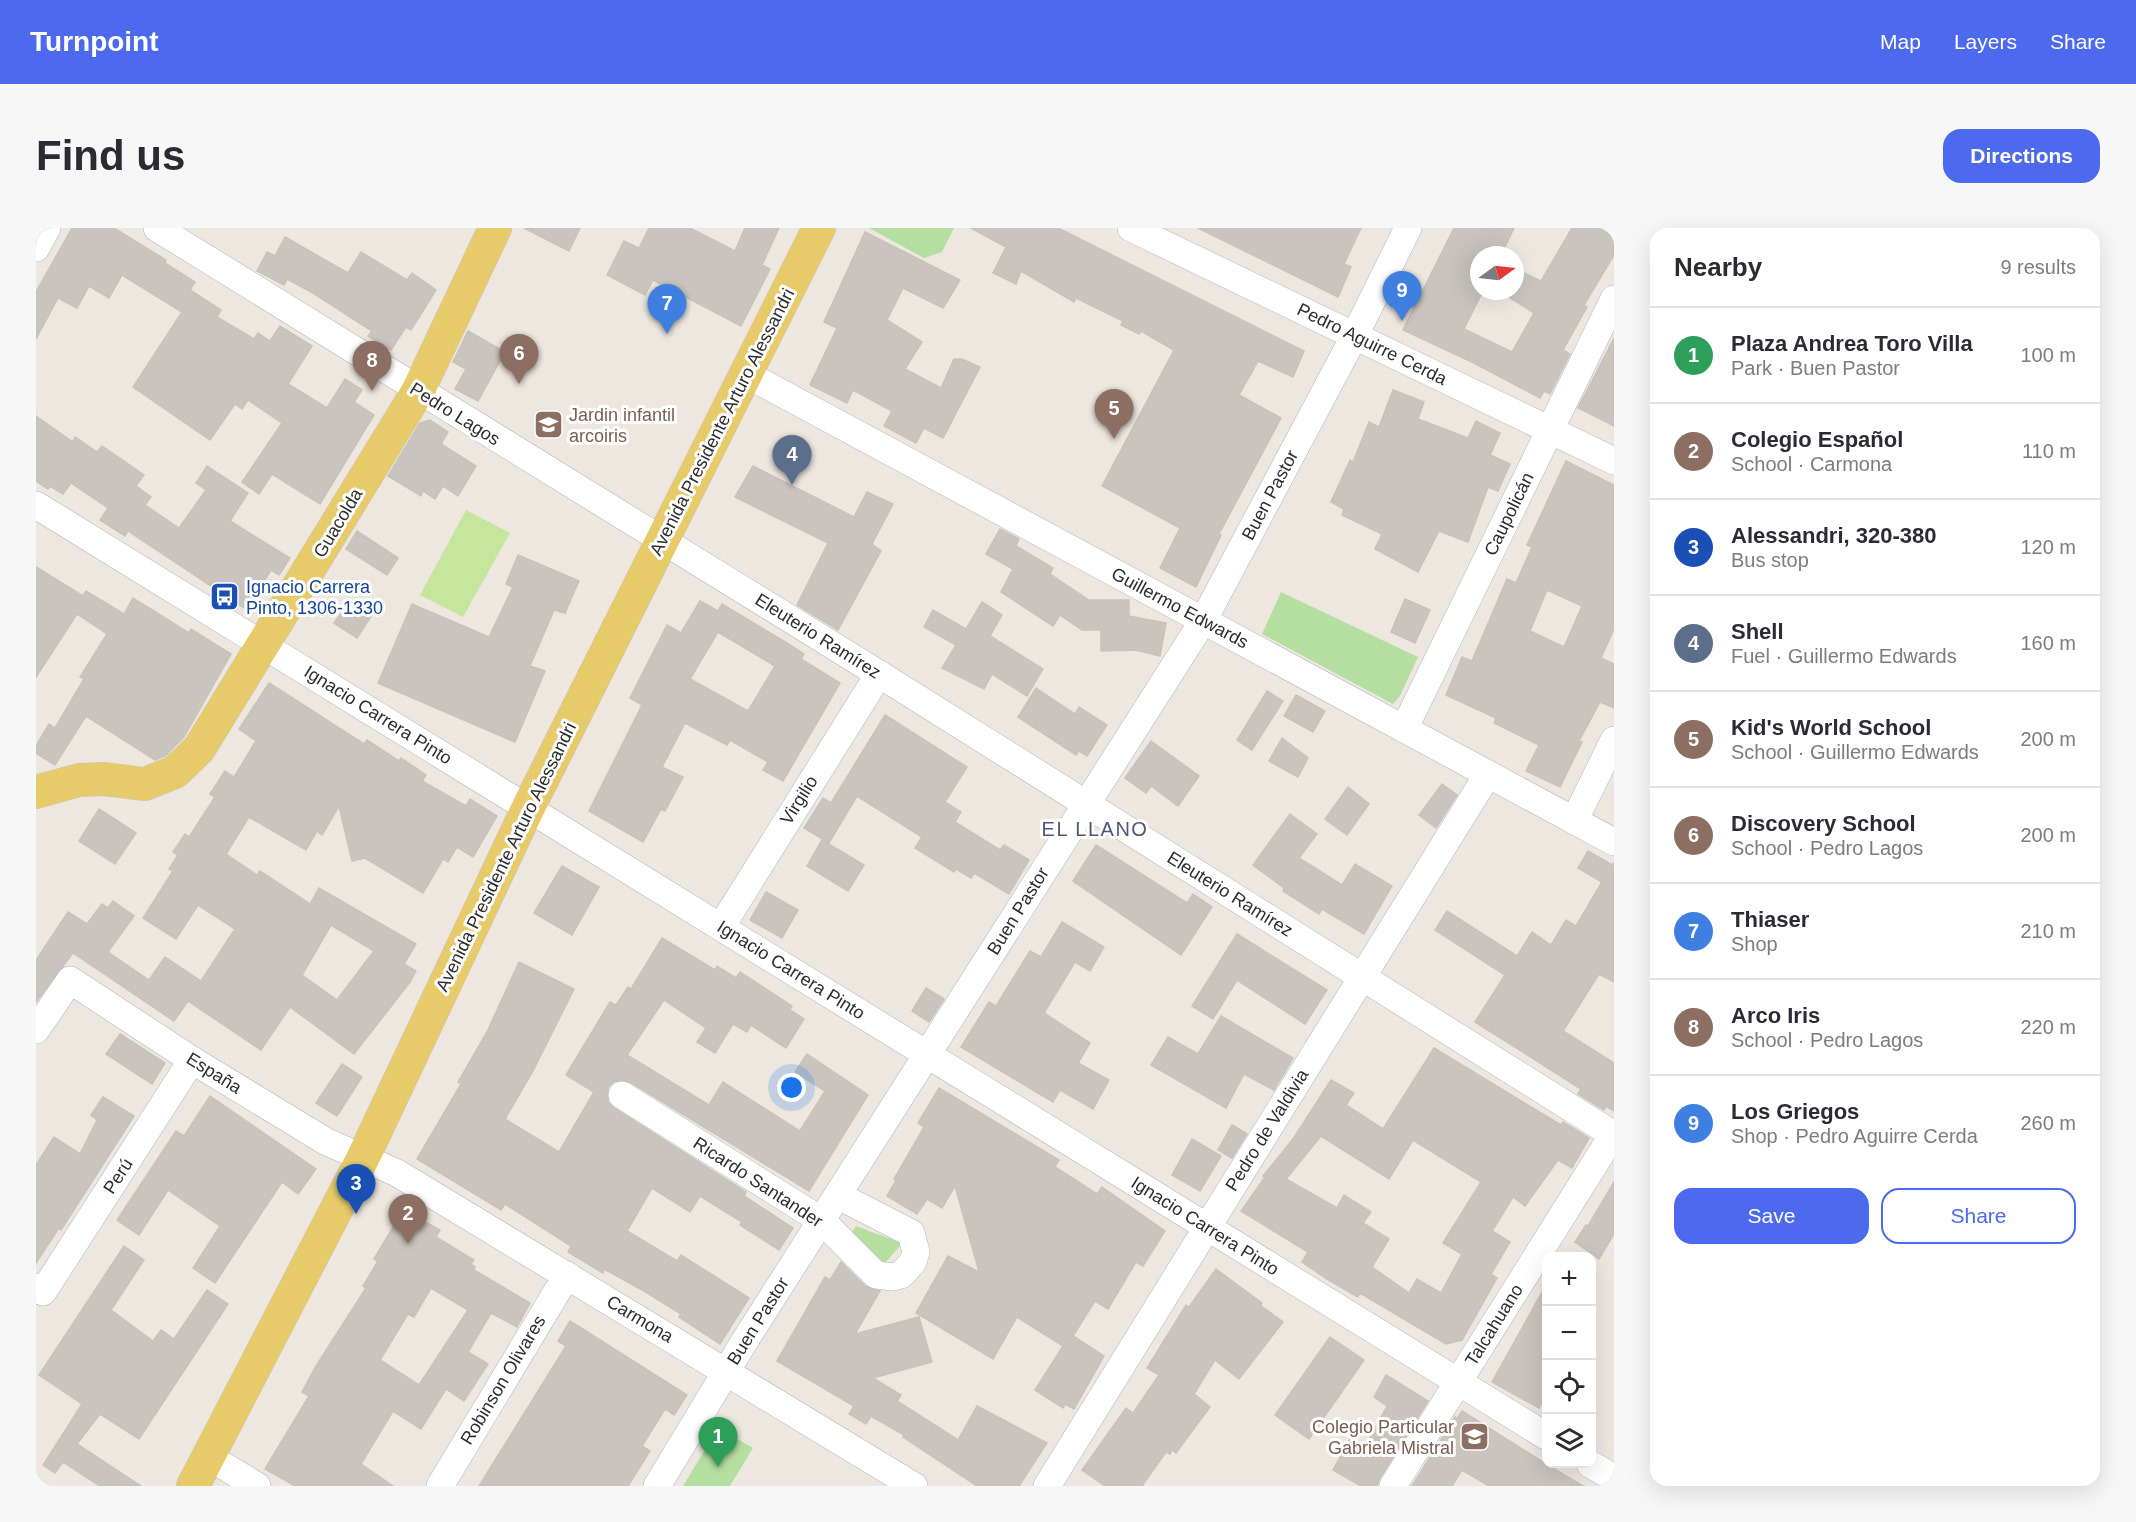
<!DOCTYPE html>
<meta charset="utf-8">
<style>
body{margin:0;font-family:Helvetica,sans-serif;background:#f7f7f7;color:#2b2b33}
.controls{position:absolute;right:18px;bottom:18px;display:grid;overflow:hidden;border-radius:12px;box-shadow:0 6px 24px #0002}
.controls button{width:54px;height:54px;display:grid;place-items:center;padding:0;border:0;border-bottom:2px solid #e1e1e2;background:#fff;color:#2b2b33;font:30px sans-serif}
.compass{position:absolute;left:1434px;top:18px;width:54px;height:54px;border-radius:50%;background:#fff;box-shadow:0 6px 24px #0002;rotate:75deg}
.you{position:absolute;left:756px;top:860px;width:21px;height:21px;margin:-15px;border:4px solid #fff;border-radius:50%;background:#1a73e8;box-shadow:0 0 0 9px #1a73e833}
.badge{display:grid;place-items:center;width:39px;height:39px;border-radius:50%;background:#4d69ed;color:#fff;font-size:20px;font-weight:700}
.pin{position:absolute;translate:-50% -50px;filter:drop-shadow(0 2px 3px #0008)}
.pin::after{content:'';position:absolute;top:32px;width:21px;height:18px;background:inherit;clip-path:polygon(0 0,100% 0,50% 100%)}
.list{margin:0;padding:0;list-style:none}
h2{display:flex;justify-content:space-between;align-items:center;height:78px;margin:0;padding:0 24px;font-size:26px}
h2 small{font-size:20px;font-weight:400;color:#7c7c81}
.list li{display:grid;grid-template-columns:39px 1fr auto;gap:18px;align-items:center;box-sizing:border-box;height:96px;padding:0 24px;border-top:2px solid #e1e1e2}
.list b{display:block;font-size:22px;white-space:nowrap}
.list p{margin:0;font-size:20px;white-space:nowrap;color:#7c7c81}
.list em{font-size:20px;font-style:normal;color:#7c7c81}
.actions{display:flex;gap:12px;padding:18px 24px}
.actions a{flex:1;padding:14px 0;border:2px solid #4d69ed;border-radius:18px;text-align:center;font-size:21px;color:#4d69ed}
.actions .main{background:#4d69ed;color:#fff}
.icon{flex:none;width:33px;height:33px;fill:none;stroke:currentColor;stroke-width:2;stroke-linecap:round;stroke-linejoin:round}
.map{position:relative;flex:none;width:1578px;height:1258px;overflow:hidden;border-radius:18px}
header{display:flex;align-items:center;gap:36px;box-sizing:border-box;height:84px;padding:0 30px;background:#4d69ed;color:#fff}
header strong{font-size:28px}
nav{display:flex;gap:33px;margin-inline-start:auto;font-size:21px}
.intro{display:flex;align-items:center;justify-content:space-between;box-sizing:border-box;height:144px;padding:0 36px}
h1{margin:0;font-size:42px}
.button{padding:15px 27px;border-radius:18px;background:#4d69ed;color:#fff;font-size:21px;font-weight:700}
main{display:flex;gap:36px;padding:0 36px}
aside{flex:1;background:#fff;border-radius:18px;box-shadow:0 6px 24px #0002}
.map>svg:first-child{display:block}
.green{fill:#b5dfa1}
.pitch{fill:#c6e59d}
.building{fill:#c9c5be;stroke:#c8c3b9;stroke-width:1.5;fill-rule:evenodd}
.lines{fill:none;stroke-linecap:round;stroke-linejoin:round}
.minor-casing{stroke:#b3b6be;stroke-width:28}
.major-casing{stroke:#c8c8c8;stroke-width:34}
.minor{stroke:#fff;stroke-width:27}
.major{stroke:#e7cb6b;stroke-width:33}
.labels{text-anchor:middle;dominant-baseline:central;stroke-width:6;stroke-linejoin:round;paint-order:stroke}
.street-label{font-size:18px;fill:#2c2c2c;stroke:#fff}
.education-label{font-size:18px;fill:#785e54;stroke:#fff;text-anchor:start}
.transit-label{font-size:18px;fill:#164399;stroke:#fff;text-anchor:start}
.neighbourhood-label{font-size:20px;letter-spacing:1.5px;fill:#4f577a;stroke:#fff}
</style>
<header>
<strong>Turnpoint</strong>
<nav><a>Map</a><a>Layers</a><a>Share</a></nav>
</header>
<div class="intro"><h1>Find us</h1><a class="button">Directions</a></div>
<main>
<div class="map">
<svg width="1578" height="1258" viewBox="0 0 1578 1258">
<rect width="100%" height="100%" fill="#ede7e0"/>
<g class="green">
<path d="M833 0H918L906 24 888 30Z"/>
<path d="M1245 364 1382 429 1364 468 1357 476 1226 406Z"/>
<path d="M820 998 863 1014 864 1018 847 1037 815 1006Z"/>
<path d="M682 1200 717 1220 694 1258H647Z"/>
</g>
<path class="pitch" d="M430 282 474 305 427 389 384 367Z"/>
<g class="building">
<path d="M36 0H78L130 32 129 35 159 54 154 62 185 82 181 89 218 111 222 105 234 113 244 98 276 118 252 156 291 180 309 151 326 162 318 174 338 187 284 276 236 246 223 266 206 254 246 195 212 172 206 181 199 176 174 212 97 159 146 84 86 47 73 70 53 58 41 80 22 70 0 111V64Z"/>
<path d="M488 0H544L533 23Z"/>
<path d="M613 0H654L699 23 709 0H743L726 37 734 41 705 98 617 52 609 67 571 47 588 13 603 20Z"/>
<path d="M935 0H1022L1268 123 1257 149 1222 133 1203 167 1245 190 1183 306 1185 307 1160 359 1124 340 1144 300 1066 258 1138 122 1105 103 1103 106 1085 97 1087 93 1040 70 1038 74 985 43 980 56 957 45 970 19Z"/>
<path d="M1162 0H1325L1308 36 1315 39 1302 69Z"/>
<path d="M1418 0H1478L1465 27H1443V63H1447L1428 101 1476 124 1498 85 1463 63H1479V41L1505 53 1536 0H1578V27L1548 77 1551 79 1527 122 1534 126 1514 166 1508 163 1504 170 1438 135 1367 102Z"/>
<path d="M829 4 924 52 907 80 867 60 851 92 886 114 869 141 905 160 918 131H926L944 139 907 210 888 200 880 215 848 198 856 183 817 162 811 175 774 157 801 100 788 94Z"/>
<path d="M249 9 312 45 325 24 371 52 376 45 400 62 375 102 370 99 355 122 332 108 336 103 277 65 251 51 248 57 221 43 231 24 239 28Z"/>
<path d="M432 103 469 124 442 173 419 161 430 141 417 134Z"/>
<path d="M1578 110V198L1542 180Z"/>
<path d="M1357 162 1388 174 1382 191 1432 210 1440 193 1464 205 1454 227 1474 236 1462 263 1452 259 1432 314 1403 303 1382 344 1339 321 1346 306 1306 287 1308 281 1295 274 1314 232 1317 234 1333 194 1343 199Z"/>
<path d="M0 188 37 214 39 209 61 224 66 218 108 247 100 258 115 269 109 277 143 300 170 262 160 255 171 238 212 265 194 293 254 330 243 347 235 342 211 382 92 303 89 308 64 292 72 280 35 255 27 266 14 258 12 261 0 253Z"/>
<path d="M394 192 412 204 405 216 440 238 422 268 407 258 399 271 387 263 385 268 352 248 384 195Z"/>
<path d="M1530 233 1578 257V401L1565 430 1578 436V480L1564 474 1543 513 1546 514 1524 559 1490 543 1503 517 1458 495 1460 490 1410 467 1426 429 1436 433 1471 351 1480 355 1496 319 1491 317ZM1511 362 1546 378 1528 419 1494 403Z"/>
<path d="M717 238 818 289 831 264 857 276 836 316 845 323 802 402 761 377 792 315 699 269Z"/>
<path d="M964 301 983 311 980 318 1017 340 1014 346 1053 372H1093V388L1130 395 1124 428 1100 422 1065 423V402H1046L1024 387 1017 398 965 364 977 341 950 326Z"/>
<path d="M321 303 362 330 351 347 310 321Z"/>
<path d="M482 327 543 353 529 385 518 382 494 438 509 443 479 514 342 455 376 376 453 409 477 359 470 356Z"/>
<path d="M0 339 47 368 50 363 88 386 97 370 153 405 155 401 195 426 148 509 129 528 119 532 50 488 19 537 0 525V518L13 496 19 500 48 451 44 449 71 406 41 386 0 449Z"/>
<path d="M1369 371 1394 382 1379 415 1355 404Z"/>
<path d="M314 372 336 387 321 410 298 395Z"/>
<path d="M664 373 682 383 686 376 751 415 768 426 765 431 804 455 747 553 727 542 732 534 694 512 691 517 649 495 626 539 647 549 629 583 625 581 607 614 553 583 606 477 594 470 631 397 645 405ZM682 404 739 438 712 483 654 451Z"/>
<path d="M946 374 966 387 954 408 1007 441 991 468 956 446 948 461 906 440 920 417 888 399 897 382 930 401Z"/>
<path d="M233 455 328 516 331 512 363 533 365 530 390 547 386 553 430 578 434 571 461 588 437 629 421 619 412 634 407 631 387 665 329 630 316 633 303 578 286 607 281 603 270 622 213 589 190 626 221 647 224 643 274 676 283 660 380 716 368 736 380 743 374 754 318 826 254 779 225 822 152 773 138 793 37 725 0 774V732L32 684 51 696 66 676 72 680 77 673 98 688 72 724 113 752 129 729 165 753 199 701 162 677 140 711 107 690 137 643 133 641 142 627 137 624 149 606 153 609 179 569 174 566 189 543 198 549 220 513 203 501ZM295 697 338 723 301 772 266 747Z"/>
<path d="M1000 460 1039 486 1043 479 1071 497 1051 528 1043 523 1040 527 982 489Z"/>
<path d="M1231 463 1247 473 1216 522 1201 512Z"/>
<path d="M1260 467 1289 483 1277 504 1248 488Z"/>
<path d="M849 487 931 539 909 574 925 584 919 594 964 622 968 617 993 632 973 666 938 645 935 650 920 641 918 644 879 620 886 609 821 568 793 615 768 600 787 570 795 575Z"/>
<path d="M1246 510 1272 530 1262 549 1233 533Z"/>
<path d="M1115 513 1163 548 1142 578 1115 558 1110 565 1089 550Z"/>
<path d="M1406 556 1421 567 1400 600 1383 587Z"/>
<path d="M1312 559 1333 576 1311 607 1289 591Z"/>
<path d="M63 581 100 605 79 636 43 613Z"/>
<path d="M1254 586 1281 606 1263 630 1306 657 1319 636 1356 658 1328 706 1286 681 1283 686 1247 663 1248 660 1217 637Z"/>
<path d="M786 612 828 637 812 663 771 638Z"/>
<path d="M1060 617 1151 675 1157 666 1176 679 1145 727 1037 653Z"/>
<path d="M1552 623 1576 637 1578 635V754L1563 746 1527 803 1578 835V883L1570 878 1568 882 1542 866 1545 861 1439 794 1469 747 1399 702 1411 683 1481 728 1496 704 1515 717 1530 692 1540 698 1566 654 1542 640Z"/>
<path d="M526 638 563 659 536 707 498 685Z"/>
<path d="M730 664 762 682 746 710 714 692Z"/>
<path d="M1026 694 1068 719 1054 743 1039 734 1008 785 1054 815 1042 835 1073 852 1057 881 1024 862 1017 874 925 819 953 774 960 778 994 723 1005 729Z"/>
<path d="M1201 706 1291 762 1269 796 1201 752 1177 791 1156 778Z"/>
<path d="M626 710 679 742 681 738 700 750 704 744 756 778 754 782 768 791 750 820 715 797 711 804 697 796 679 825 661 814 670 800 628 772 591 827 673 877 687 854 764 903 789 863 759 844 771 826 832 867 773 963 594 854 579 853 572 859V874L578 880 710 964 708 968 757 1000 743 1022 704 997 706 994 664 968 654 984 616 960 591 1003 641 1033 645 1027 713 1070 684 1116 643 1089 645 1086 608 1063 568 1041 567 1045 532 1024 535 1018 469 976 465 982 381 931 425 856 422 854 451 804 483 734 538 761 497 843 469 891 523 924 558 864 530 847 574 774 580 777 592 759 595 761Z"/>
<path d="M890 760 908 771 893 794 876 783Z"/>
<path d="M1185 788 1257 830 1238 862 1208 846 1190 880 1115 837 1132 809 1162 826Z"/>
<path d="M84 806 129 835 116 856 70 826Z"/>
<path d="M1398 820 1525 897 1527 894 1553 910 1536 940 1522 932 1489 978 1477 969 1456 1003 1474 1014 1455 1046 1461 1050 1426 1112 1410 1116 1324 1065 1322 1069 1291 1051 1266 1034 1272 1024 1205 983 1229 949 1227 948 1257 911 1295 852 1318 865 1310 877 1347 901ZM1285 908 1353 951 1377 912 1445 954 1407 1015 1426 1026 1405 1065 1381 1051 1373 1065 1336 1039 1353 1011 1327 995 1335 984 1308 967 1301 980 1250 951Z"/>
<path d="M306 836 326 849 301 888 280 875Z"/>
<path d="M903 860 1023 932 1019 939 1061 966 1066 959 1129 1003 1107 1038 1100 1034 1072 1081 1059 1073 1037 1108 1068 1128 1038 1181 1029 1176 1027 1180 999 1162 1027 1118 981 1089 957 1131 880 1085 912 1028 943 1044 919 958 906 980 891 971 881 986 851 968 860 952 858 951 888 899 882 895Z"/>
<path d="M174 868 280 941 262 966 246 954 179 1055 157 1040 184 998 132 962 103 1007 81 992 140 903 148 908Z"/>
<path d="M67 869 98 888 25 1002 23 1000 0 1035V937L18 909 44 926 61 892 55 887Z"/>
<path d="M1196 897 1211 906 1196 930 1182 922Z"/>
<path d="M1156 911 1185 928 1164 963 1136 947Z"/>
<path d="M1578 954V1006L1563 1031 1539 1014 1550 997 1552 998Z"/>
<path d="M363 989 381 1000 386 992 404 1002 400 1009 438 1032 435 1036 439 1039 438 1042 494 1075 481 1099 455 1085 432 1124 452 1136 428 1173 410 1161 385 1201 357 1183 325 1236 357 1258H259L229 1241 273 1168 266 1164 280 1138 330 1060 327 1058 342 1033 338 1031ZM395 1060 432 1082 383 1157 344 1132 372 1086 378 1089Z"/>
<path d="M88 1018 108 1032 75 1082 117 1113 125 1102 138 1111 171 1062 192 1076 103 1211 64 1186 41 1216 105 1258H64L27 1234 19 1245 7 1237 46 1176 3 1147Z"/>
<path d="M805 1034 829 1058 844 1063 819 1106 883 1089 896 1134 837 1150 865 1167 861 1173 922 1212 941 1178 1011 1215 983 1258H941L867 1209 868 1207 835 1188 830 1196 813 1186 818 1178 741 1133 789 1049 794 1052Z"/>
<path d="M1180 1041 1226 1075 1224 1077 1247 1094 1203 1151 1179 1132 1158 1166 1174 1179 1140 1225 1136 1222 1134 1226 1130 1224 1106 1258H1069L1046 1242 1090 1180 1097 1185 1123 1147 1111 1140 1150 1077 1153 1079Z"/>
<path d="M1510 1057V1166L1503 1180 1456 1154Z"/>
<path d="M534 1093 651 1167 638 1187 629 1181 606 1218 614 1223 592 1258H443L530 1118 522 1113Z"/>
<path d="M1294 1109 1328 1132 1273 1211 1239 1187Z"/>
<path d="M1350 1147 1392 1173 1344 1250 1341 1258H1325L1297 1242 1314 1211 1329 1219 1351 1178 1338 1169Z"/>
<path d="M1426 1183 1510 1236 1547 1258H1453L1426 1242 1416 1258H1376L1419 1189 1421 1191Z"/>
</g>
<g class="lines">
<defs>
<g id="minor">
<path d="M121 0 843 446 1578 907"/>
<path d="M1095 0 1578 233"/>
<path d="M0 20 11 0"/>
<path d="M710 146 1578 614"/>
<path d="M0 277 1510 1208"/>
<path d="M1368 501 1578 71"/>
<path d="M1538 593 1578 512"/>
<path d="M685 699 843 446"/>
<path d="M0 802 34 752 156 832 289 913 361 945 878 1258"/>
<path d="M586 867 786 993 840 1047 857 1049 865 1047 877 1034 880 1024 875 1005 803 968"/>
<path d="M0 1059 7 1064 156 832"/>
<path d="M173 1229 221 1258"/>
<path d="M1554 1236 1578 1250"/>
<path d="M404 1258 531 1047"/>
<path d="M621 1258 708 1114 1167 393 1319 107 1372 0"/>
<path d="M1011 1258 1452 546"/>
<path d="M1357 1258 1578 905"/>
</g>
<g id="major">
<path d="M0 564 43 552 68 551 109 556 139 544 163 521 382 163 459 0"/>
<path d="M157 1258 327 930 492 580 783 0"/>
</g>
</defs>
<use href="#minor" class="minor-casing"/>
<use href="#major" class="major-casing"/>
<use href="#minor" class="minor"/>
<use href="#major" class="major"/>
</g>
<defs>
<symbol id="school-square" viewBox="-11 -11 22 22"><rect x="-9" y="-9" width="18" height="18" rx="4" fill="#8d6e63" stroke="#fff"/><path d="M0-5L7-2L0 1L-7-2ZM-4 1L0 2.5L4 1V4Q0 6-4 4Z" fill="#fff"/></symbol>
<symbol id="bus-square" viewBox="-11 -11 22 22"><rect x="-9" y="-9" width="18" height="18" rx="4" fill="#1a4fb4" stroke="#fff"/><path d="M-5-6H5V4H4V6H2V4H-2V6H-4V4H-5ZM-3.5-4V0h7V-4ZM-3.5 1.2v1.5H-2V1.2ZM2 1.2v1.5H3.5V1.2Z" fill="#fff"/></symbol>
</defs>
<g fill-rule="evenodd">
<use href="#school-square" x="496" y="180" width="33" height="33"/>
<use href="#bus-square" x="172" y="352" width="33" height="33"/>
<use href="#school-square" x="1422" y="1192" width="33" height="33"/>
</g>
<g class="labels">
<g class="street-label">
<text transform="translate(1336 116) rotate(26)">Pedro Aguirre Cerda</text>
<text transform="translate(419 186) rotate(32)">Pedro Lagos</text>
<text transform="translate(686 194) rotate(-63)">Avenida Presidente Arturo Alessandri</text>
<text transform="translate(1234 267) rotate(-62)">Buen Pastor</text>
<text transform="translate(1473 286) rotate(-64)">Caupolicán</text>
<text transform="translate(302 295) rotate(-59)">Guacolda</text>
<text transform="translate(1144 380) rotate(28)">Guillermo Edwards</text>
<text transform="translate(782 408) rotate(32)">Eleuterio Ramírez</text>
<text transform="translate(342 487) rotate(32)">Ignacio Carrera Pinto</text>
<text transform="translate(763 572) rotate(-58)">Virgilio</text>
<text transform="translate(470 629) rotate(-64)">Avenida Presidente Arturo Alessandri</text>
<text transform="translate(1194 666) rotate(32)">Eleuterio Ramírez</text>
<text transform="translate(982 683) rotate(-58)">Buen Pastor</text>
<text transform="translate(755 742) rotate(32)">Ignacio Carrera Pinto</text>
<text transform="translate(178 845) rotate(32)">España</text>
<text transform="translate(1231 902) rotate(-58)">Pedro de Valdivia</text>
<text transform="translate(82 948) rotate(-57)">Perú</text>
<text transform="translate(722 954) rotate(33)">Ricardo Santander</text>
<text transform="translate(1169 998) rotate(32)">Ignacio Carrera Pinto</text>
<text transform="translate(604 1091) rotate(31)">Carmona</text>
<text transform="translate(722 1093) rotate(-58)">Buen Pastor</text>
<text transform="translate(1458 1097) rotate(-58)">Talcahuano</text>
<text transform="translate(467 1152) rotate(-59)">Robinson Olivares</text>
</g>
<g class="education-label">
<text x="533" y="187">Jardin infantil<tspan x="533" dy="21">arcoiris</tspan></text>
<text x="1418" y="1199" text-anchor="end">Colegio Particular<tspan x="1418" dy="21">Gabriela Mistral</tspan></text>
</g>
<g class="transit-label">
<text x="210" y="359">Ignacio Carrera<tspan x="210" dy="21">Pinto, 1306-1330</tspan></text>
</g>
<g class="neighbourhood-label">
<text x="1059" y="601">EL LLANO</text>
</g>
</g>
</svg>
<div class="controls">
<button>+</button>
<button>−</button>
<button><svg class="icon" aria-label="locate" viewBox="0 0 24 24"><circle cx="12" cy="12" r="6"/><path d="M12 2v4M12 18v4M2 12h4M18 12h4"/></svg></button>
<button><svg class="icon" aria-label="layers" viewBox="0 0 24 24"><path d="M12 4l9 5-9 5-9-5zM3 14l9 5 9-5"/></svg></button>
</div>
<svg class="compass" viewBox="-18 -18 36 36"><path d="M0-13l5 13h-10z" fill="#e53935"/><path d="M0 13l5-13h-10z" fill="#7c7c81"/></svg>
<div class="you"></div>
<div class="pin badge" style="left:682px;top:1239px;background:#2e9e5b">1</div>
<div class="pin badge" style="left:372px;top:1016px;background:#8d6e63">2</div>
<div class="pin badge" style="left:320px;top:986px;background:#1a4fb4">3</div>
<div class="pin badge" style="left:756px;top:257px;background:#5c6f8a">4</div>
<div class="pin badge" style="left:1078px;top:211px;background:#8d6e63">5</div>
<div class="pin badge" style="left:483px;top:156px;background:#8d6e63">6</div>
<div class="pin badge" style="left:631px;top:106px;background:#3f7fe0">7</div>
<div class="pin badge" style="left:336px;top:163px;background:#8d6e63">8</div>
<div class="pin badge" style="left:1366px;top:93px;background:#3f7fe0">9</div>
</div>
<aside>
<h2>Nearby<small>9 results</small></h2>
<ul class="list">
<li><span class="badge" style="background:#2e9e5b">1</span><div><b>Plaza Andrea Toro Villa</b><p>Park · Buen Pastor</p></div><em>100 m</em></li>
<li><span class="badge" style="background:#8d6e63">2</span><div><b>Colegio Español</b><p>School · Carmona</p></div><em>110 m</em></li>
<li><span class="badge" style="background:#1a4fb4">3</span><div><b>Alessandri, 320-380</b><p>Bus stop</p></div><em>120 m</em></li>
<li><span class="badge" style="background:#5c6f8a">4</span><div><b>Shell</b><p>Fuel · Guillermo Edwards</p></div><em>160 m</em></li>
<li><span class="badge" style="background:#8d6e63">5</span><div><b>Kid's World School</b><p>School · Guillermo Edwards</p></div><em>200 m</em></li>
<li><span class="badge" style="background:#8d6e63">6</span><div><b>Discovery School</b><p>School · Pedro Lagos</p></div><em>200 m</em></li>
<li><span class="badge" style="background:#3f7fe0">7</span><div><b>Thiaser</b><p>Shop</p></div><em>210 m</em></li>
<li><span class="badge" style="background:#8d6e63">8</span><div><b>Arco Iris</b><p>School · Pedro Lagos</p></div><em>220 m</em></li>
<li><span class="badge" style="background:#3f7fe0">9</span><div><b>Los Griegos</b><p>Shop · Pedro Aguirre Cerda</p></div><em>260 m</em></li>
</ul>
<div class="actions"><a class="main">Save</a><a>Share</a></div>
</aside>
</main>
